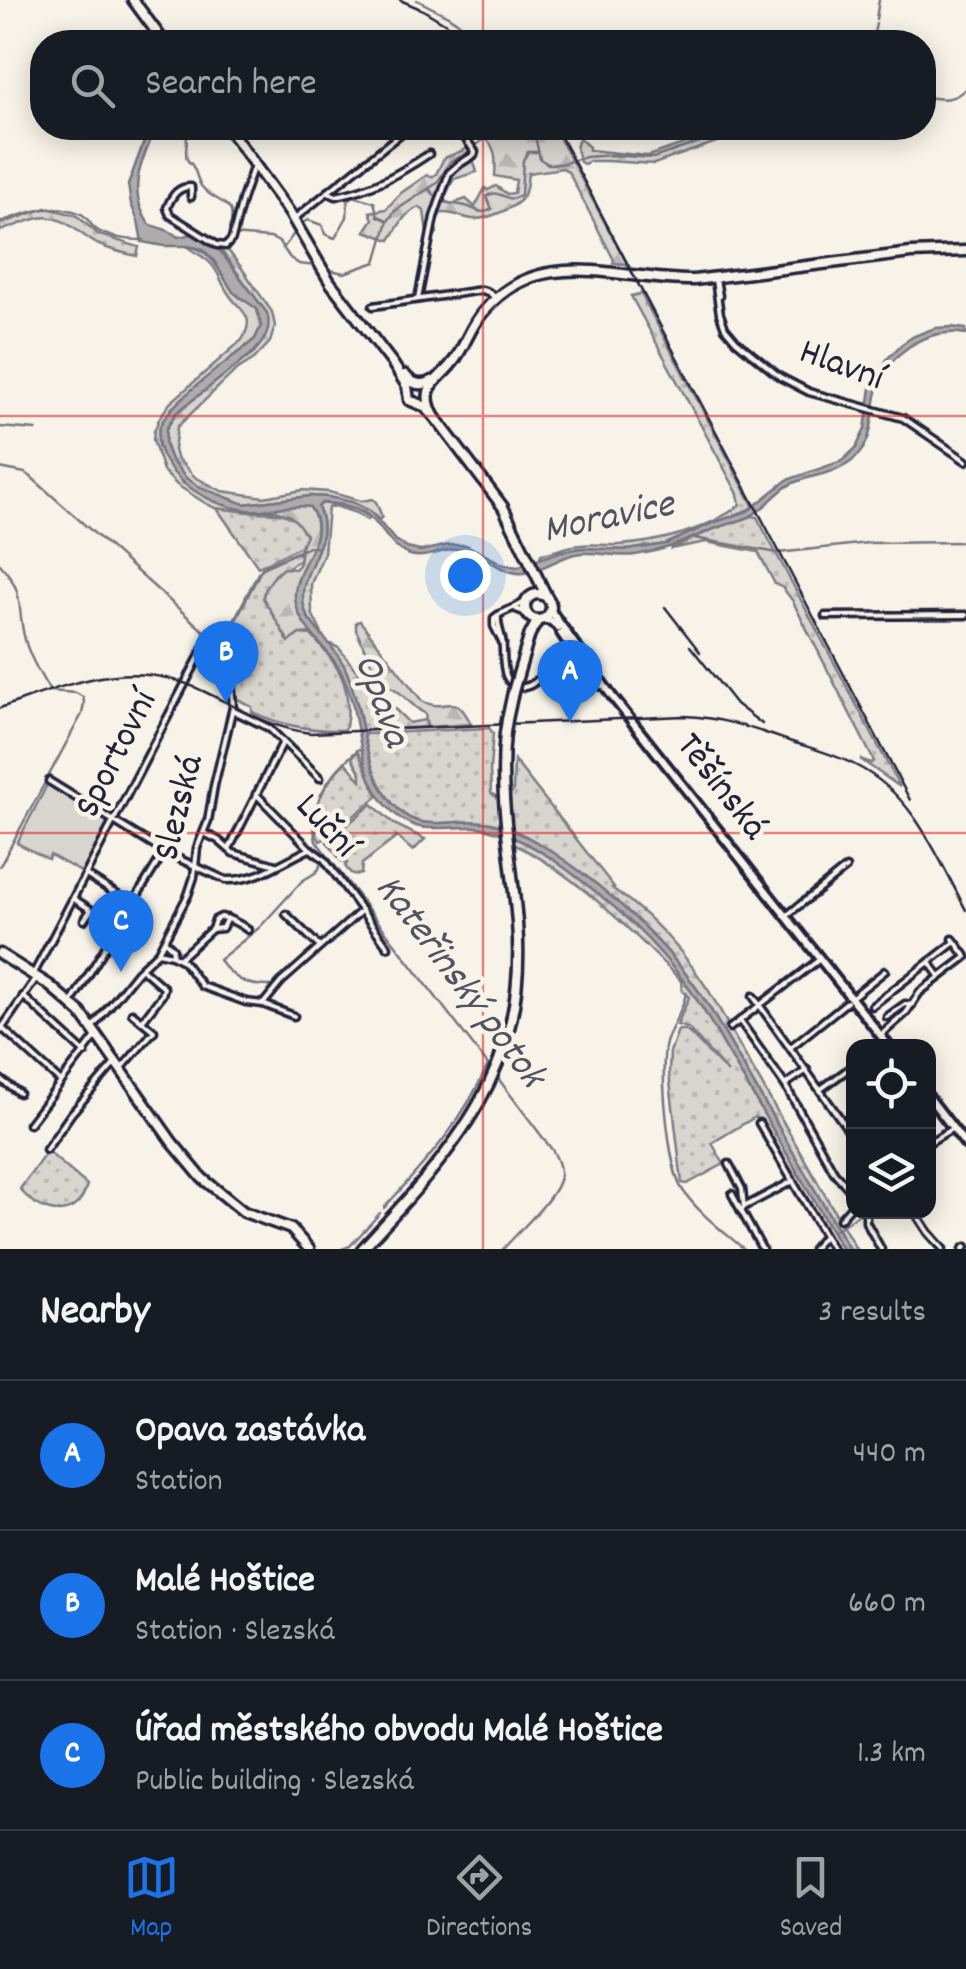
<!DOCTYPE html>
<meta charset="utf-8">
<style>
body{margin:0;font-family:Dekko,sans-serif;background:#20242c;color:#f1f3f6}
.controls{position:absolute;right:30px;bottom:30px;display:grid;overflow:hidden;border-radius:20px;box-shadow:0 5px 25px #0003}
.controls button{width:90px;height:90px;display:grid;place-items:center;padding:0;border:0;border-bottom:2px solid #363941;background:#171b24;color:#f1f3f6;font:50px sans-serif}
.you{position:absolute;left:465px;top:575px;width:35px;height:35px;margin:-25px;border:8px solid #fff;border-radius:50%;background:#1a73e8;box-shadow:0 0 0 15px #1a73e833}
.badge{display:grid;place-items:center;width:65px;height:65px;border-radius:50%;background:#1a73e8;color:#fff;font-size:32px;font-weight:700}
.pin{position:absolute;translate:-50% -82px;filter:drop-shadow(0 2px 5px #0008)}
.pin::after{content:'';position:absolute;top:52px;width:35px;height:30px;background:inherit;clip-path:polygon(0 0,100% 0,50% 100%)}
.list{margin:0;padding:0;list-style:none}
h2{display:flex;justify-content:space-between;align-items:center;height:130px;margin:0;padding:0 40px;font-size:42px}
h2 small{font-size:32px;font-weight:400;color:#9ea1a6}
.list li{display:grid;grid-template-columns:65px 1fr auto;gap:30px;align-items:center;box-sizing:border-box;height:150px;padding:0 40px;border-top:2px solid #363941}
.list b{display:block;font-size:38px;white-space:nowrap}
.list p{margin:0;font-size:32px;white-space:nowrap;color:#9ea1a6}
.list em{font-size:32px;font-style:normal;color:#9ea1a6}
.icon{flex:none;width:55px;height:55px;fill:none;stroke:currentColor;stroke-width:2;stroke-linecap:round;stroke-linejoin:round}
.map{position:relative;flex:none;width:966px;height:1249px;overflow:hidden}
.search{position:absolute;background:#171b24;box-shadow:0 5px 25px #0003;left:30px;right:30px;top:30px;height:110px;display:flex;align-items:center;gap:25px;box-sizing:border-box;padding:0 35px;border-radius:40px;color:#9ea1a6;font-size:38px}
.sheet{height:580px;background:#171b24}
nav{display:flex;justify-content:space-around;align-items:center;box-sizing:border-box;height:140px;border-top:2px solid #363941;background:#171b24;font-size:28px;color:#9ea1a6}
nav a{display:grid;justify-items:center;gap:5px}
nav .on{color:#1a73e8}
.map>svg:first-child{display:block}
.grass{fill:url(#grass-dots);stroke:#7d7c85;stroke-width:2.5}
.forest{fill:url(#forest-firs);stroke:#7d7c85;stroke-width:2.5}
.park{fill:#d8d5cf;stroke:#7d7c85;stroke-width:2.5}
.water{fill:#aeabad;stroke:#76747f;stroke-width:2.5}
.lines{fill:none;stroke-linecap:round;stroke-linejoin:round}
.stream{stroke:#76747f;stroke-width:2.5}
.street-casing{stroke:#22223b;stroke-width:11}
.secondary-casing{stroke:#22223b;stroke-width:14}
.primary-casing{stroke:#22223b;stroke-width:15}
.street{stroke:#f7f3e8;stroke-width:4}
.secondary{stroke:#f7f3e8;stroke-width:6}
.primary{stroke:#f7f3e8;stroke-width:8}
.rail{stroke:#22223b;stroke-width:2.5}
.primary-bridge-casing{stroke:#22223b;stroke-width:15;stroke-linecap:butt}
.primary-bridge{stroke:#f7f3e8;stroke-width:8}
.grid{fill:none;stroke:#d62828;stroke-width:2.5;stroke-opacity:0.55}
.labels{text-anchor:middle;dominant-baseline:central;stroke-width:9;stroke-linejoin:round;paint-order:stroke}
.street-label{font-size:38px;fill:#22223b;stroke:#f7f3e8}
.water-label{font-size:40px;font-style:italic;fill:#535263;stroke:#f7f3e8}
</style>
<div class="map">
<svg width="966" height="1249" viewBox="0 0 966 1249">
<defs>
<pattern id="grass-dots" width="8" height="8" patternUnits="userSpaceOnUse" patternTransform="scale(2.5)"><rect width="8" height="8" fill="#d8d5cf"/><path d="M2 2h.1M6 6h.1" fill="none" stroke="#b9b7b3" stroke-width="1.8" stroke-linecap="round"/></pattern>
<pattern id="forest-firs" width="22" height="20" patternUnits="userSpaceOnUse" patternTransform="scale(2.5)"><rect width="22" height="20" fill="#d8d5cf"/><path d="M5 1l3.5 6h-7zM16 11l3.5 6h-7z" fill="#b9b7b3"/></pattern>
</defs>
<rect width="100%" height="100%" fill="#f7f3e8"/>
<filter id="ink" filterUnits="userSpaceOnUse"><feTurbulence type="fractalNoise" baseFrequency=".01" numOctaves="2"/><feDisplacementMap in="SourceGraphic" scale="20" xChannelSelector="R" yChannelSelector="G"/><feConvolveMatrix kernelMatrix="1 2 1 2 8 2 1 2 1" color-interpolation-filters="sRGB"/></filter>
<g filter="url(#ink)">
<g class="grass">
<path d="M46 208 76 215 99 235 139 247 137 256C123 253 110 250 97 244 78 234 63 213 39 218 26 221 13 227 0 231V224Z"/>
<path d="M641 294 754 507 666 544 628 550 581 548 559 552 539 561 541 554C554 552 566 546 580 545 593 543 606 546 620 545 661 542 707 530 740 505L738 494 631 296Z"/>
<path d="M219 507C228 508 236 510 244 511 266 515 282 507 299 524 307 533 307 536 301 546L258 567 218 510 217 508Z"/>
<path d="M752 516 757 517 900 787 860 759 871 763 874 761 792 600 783 588 775 584 758 552 706 542 670 549 714 529Z"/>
<path d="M297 552 300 555 299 560C282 572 274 574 263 594L287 640 291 641 299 634 311 635C339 667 353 684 346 727L343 730C311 731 282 726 252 712V707L237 699 225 643 227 634 258 573 266 565Z"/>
<path d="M326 642 339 648 358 673 409 723 425 720 427 727 366 730V734L489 728 493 733 490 768 491 793C498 799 507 798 513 791L514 760 614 887 612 888C663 923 703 974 730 1029L856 1249H849L708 1005C673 951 629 908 577 870 551 850 523 831 491 823 462 816 426 833 402 813 378 794 369 761 363 732 361 723 360 712 357 703 350 682 336 661 326 642Z"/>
<path d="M358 752 378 796 327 838 320 841C304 815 326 782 345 762L361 780V774L352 758 354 754Z"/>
<path d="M372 804 394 824 425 839 413 851 397 837 362 864 361 874C353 877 349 872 345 866L347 863 341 861 327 842Z"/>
<path d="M510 835C571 864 640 919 680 974 707 1012 730 1056 754 1097 783 1148 813 1198 842 1249H835L755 1117 712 1143 724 1164 687 1184 682 1183 669 1073 670 1052 678 1030H685L689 1033 728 1073 688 1028 677 1025 689 997 682 991 681 981C639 937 566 866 511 843Z"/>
<path d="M47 1151 87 1185C77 1224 39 1214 20 1189Z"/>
</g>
<g class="forest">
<path d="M460 128H473L481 131 486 128H554L627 264 613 263 614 260 569 173 563 168 528 173C527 180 527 190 523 197 516 208 486 220 472 219 460 217 454 212 441 213L435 224 437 233 433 238 427 233 424 211 419 207C401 216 401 224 390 240L365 231 373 219 370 212 386 209 401 193 427 175 431 177 436 174 444 158 462 151 469 146 477 172 454 179 444 198 446 202 452 204 466 199 475 207 485 188 488 190 496 186 507 194 514 193 516 180 495 176C496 162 497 145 483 137 474 131 469 135 460 128Z"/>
<path d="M730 128H756L654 164 607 161H590L584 164 580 162 576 148 579 138 589 147V150L648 156Z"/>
<path d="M217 245 227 249 241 267 272 312 275 326 270 342 254 359 235 371 177 427 174 450 176 457 195 477 222 491 264 497 303 490 329 492 361 501 373 499 376 502 382 517 379 520 370 511 328 497 310 496 244 504 202 489 186 478 171 460 165 444 166 429 176 413 254 352 267 313Z"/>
<path d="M187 246C216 250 219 277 237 295 242 300 251 303 257 309L261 326 255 339 171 409 158 445 182 483 243 510 305 505 310 507C333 541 287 577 299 613 302 620 307 627 312 633L299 634 289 642 263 598C265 585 274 576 283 568L295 569 299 565 301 546 306 535 297 522 289 515 275 511 248 512 215 508 205 503 177 485 163 471 153 440 154 431 160 417 170 403 242 340C257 314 240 312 228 293 222 284 219 273 212 265 205 256 194 253 187 246Z"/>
<path d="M322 503 355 509 371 518 367 520 356 513 335 506 328 508 324 553 311 584 312 613 326 642C318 631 308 620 304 608 292 573 337 548 318 507Z"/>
<path d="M360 621 422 701C448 715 453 687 471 724L427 727 425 714C421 711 416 708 412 704 400 694 395 684 379 686L376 674 356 630V622Z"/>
</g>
<path class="park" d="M49 781 111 820 83 873 50 855 48 859 17 843Z"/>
<path class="water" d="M149 128H156C145 155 129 181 142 211 143 214 147 222 150 224 160 230 167 227 178 237L193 234 217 247 267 313C272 329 265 340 254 352L176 413 166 429 165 444 171 460 186 478 202 488 244 504 310 496 328 497 352 502 370 511 394 539 407 548 420 551 449 545H466L503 564 517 567 559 552 581 548 628 550 666 544 710 524 748 511 787 480 842 461 856 448 865 429 871 388 887 359 902 344 914 336 935 328 952 327 966 329V334C924 327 885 355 876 396 872 416 873 438 859 454 842 475 814 473 791 484 775 492 766 509 749 517 738 522 725 524 714 529 686 540 665 551 635 555 615 558 594 550 575 554 557 558 536 575 517 573 497 571 482 551 462 549 444 548 427 560 410 555 391 549 385 531 372 519 360 507 339 503 322 503L318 507C337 550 289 573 307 616 319 634 339 652 347 672 366 718 361 776 401 812 425 834 461 816 490 823 522 831 550 849 577 869 629 908 673 951 708 1005L849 1249H842L703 1009C669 956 628 915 578 878 556 861 533 844 506 835 495 831 482 826 469 827 433 827 413 836 386 805 353 767 363 712 340 670 326 645 293 624 295 592 297 563 331 537 310 507 288 503 263 514 240 509 216 505 189 491 173 472 163 460 155 445 159 429 166 403 233 358 255 339L261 326 257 309 233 292 214 261 203 249 187 246H164L142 242 138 221 131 204 128 185Z"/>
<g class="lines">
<g class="stream">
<path d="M417 0 448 16 487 42"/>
<path d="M876 19 879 0"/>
<path d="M872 42 876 24"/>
<path d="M924 97C941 99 953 102 966 88"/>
<path d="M186 128C189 139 184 153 187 159 188 162 191 163 192 165 197 172 197 181 202 187 215 204 240 200 229 229L231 235 271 238 279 242 290 258 299 264 316 266"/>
<path d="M531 128 535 136 540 159 548 164H560L586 157 612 155 653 158 742 128"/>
<path d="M430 190C445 208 450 201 469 207 480 211 481 215 492 209L486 197C496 189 501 197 512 199L521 195 523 160 528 152H536"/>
<path d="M0 222C27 213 51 202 79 213 88 216 89 225 97 230 109 238 130 240 144 240"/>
<path d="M284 247 302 223 308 220 322 225 325 234 335 238 347 217 348 201 353 196 374 202 378 216 387 220"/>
<path d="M326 269 344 273 376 262 388 221 395 211 437 183 451 161 464 155 484 139 510 132 515 128"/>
<path d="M0 427 36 430"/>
<path d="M0 468 25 473 30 476 207 634"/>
<path d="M694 538 778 553 868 543 966 542"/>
<path d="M0 564C26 593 16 605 25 640 30 658 40 675 50 691L76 693 83 697 84 703 82 714 0 866"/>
<path d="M226 639 262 568 308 547H316"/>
<path d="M359 749C331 772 307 803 316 841L492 1070"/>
<path d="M275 986C249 987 235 981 219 960L260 927 302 881 315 873 319 869 321 861"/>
<path d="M686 993C683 1011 671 1026 666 1043 659 1067 669 1170 682 1189 696 1211 724 1232 744 1249"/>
<path d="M497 1077 553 1151C557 1159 561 1167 560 1176 558 1196 517 1233 503 1249"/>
<path d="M384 1208C428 1159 460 1126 488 1065"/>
<path d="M882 1212 889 1215"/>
<path d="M835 1230 862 1212"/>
<path d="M342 1249 350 1246 380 1213"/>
</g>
<defs>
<g id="street">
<path d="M328 192 336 196C372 189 399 174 429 154"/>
<path d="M191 197V187C178 186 171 197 167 208L170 215 217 245 226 246 232 239 242 200 253 168"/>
<path d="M294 219 408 128"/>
<path d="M716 279 719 296"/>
<path d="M715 280 720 314 725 328 736 341 780 377 809 392 903 418 966 461"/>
<path d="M418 299 434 217 449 173 458 165 474 155 475 152 458 128"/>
<path d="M373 306 482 290 488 292 495 297"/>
<path d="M516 609 527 613"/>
<path d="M498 615C497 624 500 630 502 639 505 655 498 688 524 687 535 686 542 674 550 667L574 671 588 663"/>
<path d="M825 616 966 615"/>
<path d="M503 644 494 626V618C505 609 517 609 527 600"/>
<path d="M234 711 269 728 320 778"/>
<path d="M49 781 164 852 226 880C258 881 283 861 310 849"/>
<path d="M256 794 309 848 324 859 388 947"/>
<path d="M204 833 218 840 233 853 276 865"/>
<path d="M229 849 283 742"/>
<path d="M86 875 132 904"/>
<path d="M74 899 96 913"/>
<path d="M286 914 320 947"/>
<path d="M786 916 846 868"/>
<path d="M227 918 222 928 212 929 215 920 221 917C231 919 240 924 248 930"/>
<path d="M84 920 91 910"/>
<path d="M953 939 965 955"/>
<path d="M165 941 173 949 172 955"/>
<path d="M158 952 172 955 183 961 202 986 246 1002 263 1004 294 1016"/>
<path d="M179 959 212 929"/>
<path d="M929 962 955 942"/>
<path d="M141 968 164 988 162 995 142 1021"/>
<path d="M33 975 210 636 222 646 231 683 233 707 214 786 208 821 197 848 194 877 188 895 158 952 137 972 92 1028"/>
<path d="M23 996 85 1053"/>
<path d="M753 996 854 1138"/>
<path d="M851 998 885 971"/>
<path d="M71 1003 163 854"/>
<path d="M263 1004 281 982 361 911"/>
<path d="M872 1006 929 962 940 977"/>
<path d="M887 1017 905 1004 912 1005"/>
<path d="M740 1021 785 1085 834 1172 854 1195"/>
<path d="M2 1028 61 1082"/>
<path d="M730 1028 820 959"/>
<path d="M0 1031 37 977"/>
<path d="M882 1034 906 1013 920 992 966 957"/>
<path d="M878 1046 881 1044"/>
<path d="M791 1047 847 1002"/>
<path d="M121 1069 154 1031 132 1013"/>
<path d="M0 1079 19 1093"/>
<path d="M786 1084 807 1070"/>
<path d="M821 1089 854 1065"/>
<path d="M759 1123 832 1249"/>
<path d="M29 1124 97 1035"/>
<path d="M928 1143 953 1128"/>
<path d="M46 1150 71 1114 116 1062"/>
<path d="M729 1164 742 1189 744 1207"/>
<path d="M732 1194 762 1249"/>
<path d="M741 1211 744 1207 793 1181"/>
<path d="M866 1212V1222L881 1249"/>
<path d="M915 1212 928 1232 943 1249"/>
<path d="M840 1219 854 1203"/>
<path d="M813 1249 824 1236"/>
<path d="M963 1249 966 1247"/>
</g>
<g id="secondary">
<path d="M551 611 611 695 889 1046"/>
<path d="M542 619 551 621 558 627"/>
<path d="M561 633 580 661 577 671 589 672 600 685"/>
<path d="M928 1096 966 1145"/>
</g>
<g id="primary">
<path d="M133 0 164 42"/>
<path d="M228 128 289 212 330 282 393 364 407 386 409 400 424 406 434 416 503 507 547 597"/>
<path d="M405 375C412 384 421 387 432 381"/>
<path d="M434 416C418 384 440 382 456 358 466 343 471 326 483 312 540 243 620 281 694 280L911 253 966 251"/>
<circle cx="538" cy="607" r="13"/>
<path d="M517 678 530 634 538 620"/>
<path d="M507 720 513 692"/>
<path d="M0 954 49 985 81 1013 172 1142 202 1178 244 1212 291 1229 309 1249"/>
<path d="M362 1249C454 1150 529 1069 517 923 512 859 498 797 505 733"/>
</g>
</defs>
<use href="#street" class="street-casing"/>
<use href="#secondary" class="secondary-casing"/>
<use href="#primary" class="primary-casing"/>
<use href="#street" class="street"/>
<use href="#secondary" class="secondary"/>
<use href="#primary" class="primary"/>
<g class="rail">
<path d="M400 0 423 10 476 42"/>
<path d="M556 128 910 800"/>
<path d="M665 607 700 652"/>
<path d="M690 646 736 704 762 724"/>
<path d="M0 708C70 684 131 655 203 691 239 708 270 728 311 733L684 716C721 717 754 729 789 741 811 748 834 754 855 765 914 794 937 856 966 910"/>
</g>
<defs>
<g id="primary-bridge">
<path d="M513 692 517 678"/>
<path d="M505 733 507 720"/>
</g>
</defs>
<use href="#primary-bridge" class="primary-bridge-casing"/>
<use href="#primary-bridge" class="primary-bridge"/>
</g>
</g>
<path class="grid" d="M483 0V42M483 128V1249M0 416H966M0 833H966"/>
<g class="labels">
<g class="street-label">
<text transform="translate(841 367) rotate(20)">Hlavní</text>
<text transform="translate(118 755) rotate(-63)">Sportovní</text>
<text transform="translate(720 788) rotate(52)">Těšínská</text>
<text transform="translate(181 808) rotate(-76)">Slezská</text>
<text transform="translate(325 827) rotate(47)">Luční</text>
</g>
<g class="water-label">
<text transform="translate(609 520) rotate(-12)">Moravice</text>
<text transform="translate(379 701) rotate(70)">Opava</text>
<text transform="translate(458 983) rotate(53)">Kateřinský potok</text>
</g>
</g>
</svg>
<div class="controls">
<button><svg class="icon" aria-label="locate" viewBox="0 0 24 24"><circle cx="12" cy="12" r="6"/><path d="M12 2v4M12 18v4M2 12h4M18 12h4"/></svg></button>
<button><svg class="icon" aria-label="layers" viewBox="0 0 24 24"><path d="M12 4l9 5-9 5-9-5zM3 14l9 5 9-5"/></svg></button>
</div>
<div class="you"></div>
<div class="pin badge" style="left:570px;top:722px">A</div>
<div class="pin badge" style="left:226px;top:703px">B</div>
<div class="pin badge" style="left:121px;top:972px">C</div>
<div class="search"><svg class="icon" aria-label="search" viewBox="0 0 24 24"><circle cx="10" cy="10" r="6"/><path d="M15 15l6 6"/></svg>Search here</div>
</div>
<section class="sheet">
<h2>Nearby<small>3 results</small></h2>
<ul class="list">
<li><span class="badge">A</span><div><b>Opava zastávka</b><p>Station</p></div><em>440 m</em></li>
<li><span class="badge">B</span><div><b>Malé Hoštice</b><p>Station · Slezská</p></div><em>660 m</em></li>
<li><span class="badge">C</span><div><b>Úřad městského obvodu Malé Hoštice</b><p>Public building · Slezská</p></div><em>1.3 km</em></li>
</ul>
</section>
<nav>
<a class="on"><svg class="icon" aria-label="map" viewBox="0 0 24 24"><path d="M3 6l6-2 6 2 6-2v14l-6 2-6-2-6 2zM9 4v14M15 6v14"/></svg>Map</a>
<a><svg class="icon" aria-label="directions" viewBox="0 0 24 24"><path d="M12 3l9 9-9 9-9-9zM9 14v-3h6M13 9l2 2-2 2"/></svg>Directions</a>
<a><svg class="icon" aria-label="saved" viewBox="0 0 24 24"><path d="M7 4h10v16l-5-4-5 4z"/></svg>Saved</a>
</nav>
